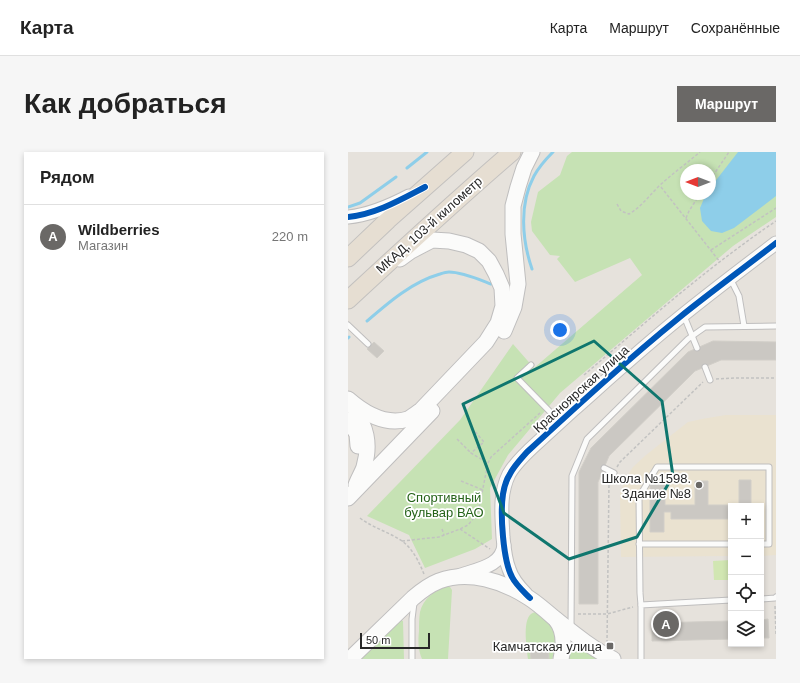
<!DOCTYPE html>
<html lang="ru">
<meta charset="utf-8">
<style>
body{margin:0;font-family:Arial,sans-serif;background:#f6f6f6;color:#222}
.controls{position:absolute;right:12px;bottom:12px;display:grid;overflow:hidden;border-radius:0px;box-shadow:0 2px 6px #0003}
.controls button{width:36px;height:36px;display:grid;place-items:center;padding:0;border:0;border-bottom:1px solid #e0e0e0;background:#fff;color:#222;font:20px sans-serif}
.compass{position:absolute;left:332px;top:12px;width:36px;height:36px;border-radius:50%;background:#fff;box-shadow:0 2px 6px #0003;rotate:270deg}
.scale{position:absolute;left:12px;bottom:10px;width:70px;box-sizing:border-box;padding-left:4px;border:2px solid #272727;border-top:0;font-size:11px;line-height:14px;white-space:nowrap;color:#272727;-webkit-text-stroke:3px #fff;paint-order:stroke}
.you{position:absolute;left:212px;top:178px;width:14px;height:14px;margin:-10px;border:3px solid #fff;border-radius:50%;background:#1a73e8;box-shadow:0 0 0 6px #1a73e833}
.badge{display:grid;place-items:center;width:26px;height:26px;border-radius:50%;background:#6a6866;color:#fff;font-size:13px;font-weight:700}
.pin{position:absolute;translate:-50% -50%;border:2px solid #fff;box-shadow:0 1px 4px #0006}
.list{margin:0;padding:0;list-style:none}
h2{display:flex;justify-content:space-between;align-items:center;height:52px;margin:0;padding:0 16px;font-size:17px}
h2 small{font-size:13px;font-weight:400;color:#767676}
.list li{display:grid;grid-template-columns:26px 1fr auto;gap:12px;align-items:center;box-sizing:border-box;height:64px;padding:0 16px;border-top:1px solid #e0e0e0}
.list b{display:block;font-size:15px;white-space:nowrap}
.list p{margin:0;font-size:13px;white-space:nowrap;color:#767676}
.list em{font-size:13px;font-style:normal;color:#767676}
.icon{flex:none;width:22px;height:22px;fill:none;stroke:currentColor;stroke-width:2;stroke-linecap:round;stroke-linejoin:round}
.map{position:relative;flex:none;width:428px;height:507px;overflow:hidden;border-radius:0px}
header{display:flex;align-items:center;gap:24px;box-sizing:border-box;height:56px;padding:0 20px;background:#fff;border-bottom:1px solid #e0e0e0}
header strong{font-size:19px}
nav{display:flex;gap:22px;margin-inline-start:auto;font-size:14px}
.intro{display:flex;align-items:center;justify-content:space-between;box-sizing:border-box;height:96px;padding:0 24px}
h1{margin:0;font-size:28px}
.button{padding:10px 18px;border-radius:0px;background:#6a6866;color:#fff;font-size:14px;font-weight:700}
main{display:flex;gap:24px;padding:0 24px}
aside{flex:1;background:#fff;border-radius:0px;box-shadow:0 2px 6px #0003}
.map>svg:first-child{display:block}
.education{fill:#eae2d0}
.green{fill:#c6e2b4;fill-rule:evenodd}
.pitch{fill:#d1e6b2}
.water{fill:#8ecee9}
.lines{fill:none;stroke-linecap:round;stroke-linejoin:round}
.stream{stroke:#8ecee9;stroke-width:3}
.building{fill:#cbc8c3;stroke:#d1cec8}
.service-casing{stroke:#bfbebe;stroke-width:7}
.tertiary-casing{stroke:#bfbebe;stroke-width:15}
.secondary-casing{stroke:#bfbebe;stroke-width:17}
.trunk-casing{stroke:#c3c1bf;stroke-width:19}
.path{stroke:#c2c2c1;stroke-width:1.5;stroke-dasharray:3 2;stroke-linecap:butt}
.service{stroke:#fbfbfa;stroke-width:5}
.tertiary{stroke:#fbfbfa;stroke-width:13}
.secondary{stroke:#fbfbfa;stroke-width:15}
.trunk{stroke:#e6ded2;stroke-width:17}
.cycleway-casing{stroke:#fff;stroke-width:8}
.cycleway{stroke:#0057b8;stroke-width:6}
.marked{fill:none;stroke:#0f766e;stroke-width:3;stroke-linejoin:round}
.poi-dot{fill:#6a6866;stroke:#fff;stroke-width:1.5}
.labels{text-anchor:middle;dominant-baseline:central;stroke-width:3.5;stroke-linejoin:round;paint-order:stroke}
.street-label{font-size:13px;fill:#272727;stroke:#fff}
.poi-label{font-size:13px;fill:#272727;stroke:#fff;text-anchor:end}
.park-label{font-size:13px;fill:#256319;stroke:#fff}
</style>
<header>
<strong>Карта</strong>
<nav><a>Карта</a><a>Маршрут</a><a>Сохранённые</a></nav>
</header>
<div class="intro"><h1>Как добраться</h1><a class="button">Маршрут</a></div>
<main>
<aside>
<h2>Рядом<small></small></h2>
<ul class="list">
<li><span class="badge">A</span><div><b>Wildberries</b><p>Магазин</p></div><em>220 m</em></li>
</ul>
</aside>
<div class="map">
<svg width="428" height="507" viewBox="0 0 428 507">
<rect width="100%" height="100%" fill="#e6e2dc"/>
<path class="education" d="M378 263H428V403L413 404V354H383V404L273 405 272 341 278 326 285 315 298 303 340 270 354 267Z"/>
<g class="green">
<path d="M224 0H428V65L385 94 212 241 160 303 142 336 144 387 127 397 77 416 61 383 19 364 112 268 165 192 186 216 294 123 282 106 227 130 209 107 212 104 202 103 184 79 183 70 190 40 212 23 219 4ZM338 18H362V42H338Z"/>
<path d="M98 434 102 435 104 438 100 507H74C70 498 70 488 71 479 71 473 71 466 72 460 75 447 87 438 98 434Z"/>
<path d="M189 459C193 463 197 467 201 471 209 481 210 496 204 507H180C179 497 174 469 183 462 184 461 188 460 189 459Z"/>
<path d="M51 467 55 469 56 507H12Z"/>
<path d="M223 490 252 507H220L221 491Z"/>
</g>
<path class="pitch" d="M383 408V428H366L365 409Z"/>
<path class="water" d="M390 0H428V44L386 76 374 81 363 79 354 69 352 56 358 42H362V36Z"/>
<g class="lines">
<g class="stream">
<path d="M59 16 79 0"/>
<path d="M0 55 12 51 48 25"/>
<path d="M184 117C174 88 171 52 186 24 191 15 198 7 205 0"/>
<path d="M19 169C41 150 64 130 92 122 95 121 98 120 101 120 114 120 130 127 143 132"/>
<path d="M0 186 1 185"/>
</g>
</g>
<g class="building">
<path d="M365 189 428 190V208H373L347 219 261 304 250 330V452H231V320L243 296 340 200Z"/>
<path d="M26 190 36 199 29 206 19 197Z"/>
<path d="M391 328H403V354H383V367H323V360H316V380H302V330H317V353H347V329H360V353H391Z"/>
<path d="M420 467 421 486H413V468Z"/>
<path d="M383 469V487L304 489V471Z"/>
<path d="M200 491 201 507H183L181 492Z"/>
</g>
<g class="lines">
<defs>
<g id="service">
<path d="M382 126 391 144 396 174"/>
<path d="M336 164 349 196"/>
<path d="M0 173 20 192"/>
<path d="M183 213 169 226 211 269"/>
<path d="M357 215 362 228"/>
<path d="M256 316 266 321"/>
<path d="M291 392H383"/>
<path d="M413 447 427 446 428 445"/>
<path d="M293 453 292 441 291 345 309 315H421V392H413"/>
<path d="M223 477 224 324 239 287 340 187 357 175 428 174"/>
<path d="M64 507V467L66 451"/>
<path d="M293 507V453L383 448"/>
</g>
<g id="tertiary">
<path d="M0 65C22 63 42 54 61 44"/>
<path d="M113 423C130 417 154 414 156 393"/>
<path d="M178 442C171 435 164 427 161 417 157 407 156 395 155 385 154 364 151 342 161 322 168 310 179 300 189 291 201 280 213 269 225 258 260 227 294 196 330 167 362 141 395 116 428 91"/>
</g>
<g id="secondary">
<path d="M156 179 166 155 170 132 165 82V54L170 35 176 16 184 0"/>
<path d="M0 247C16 261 38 274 60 267 64 265 69 261 73 258L138 190 150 171 155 154 154 136 148 122 141 109 131 99 118 93 101 89 84 88 63 99 52 107"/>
<path d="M5 254C18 275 23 291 16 315 14 321 10 327 8 333"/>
<path d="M0 268 9 282 10 294"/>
<path d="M0 346 84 259"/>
<path d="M208 468C217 479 216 494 213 507"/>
<path d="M2 507 65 446C73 439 81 433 91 429 121 418 155 429 181 446 189 451 197 458 205 465 224 480 243 496 265 507"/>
</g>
<g id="trunk">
<path d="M0 106 40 68 117 0"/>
<path d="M0 148C54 98 108 48 164 0"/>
</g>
</defs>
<use href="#service" class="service-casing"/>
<use href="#tertiary" class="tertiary-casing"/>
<use href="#secondary" class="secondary-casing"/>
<use href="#trunk" class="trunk-casing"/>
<g class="path">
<path d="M362 28 381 0"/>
<path d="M313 35 372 110"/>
<path d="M269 52 273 59 281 62C293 55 301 44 311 34 324 22 339 11 352 0"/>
<path d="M338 66 341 59 352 42"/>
<path d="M363 98 428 56"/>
<path d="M236 223C298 170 360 115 428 69"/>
<path d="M368 227 387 226H428"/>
<path d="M124 276 136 290 123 301 140 311"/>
<path d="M109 287 123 301"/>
<path d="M269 315 272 310 355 230"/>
<path d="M113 329 135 338"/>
<path d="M12 366C25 376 41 380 54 389 65 397 71 410 76 422"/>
<path d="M94 377 96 383"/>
<path d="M112 377 142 397"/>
<path d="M54 389 91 385 112 377 120 373 130 361 140 311 143 305 192 261"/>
<path d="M427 454 428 483"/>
<path d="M230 462H259L285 455"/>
<path d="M259 491 261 330 263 327"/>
</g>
<use href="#service" class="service"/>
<use href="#tertiary" class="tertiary"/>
<use href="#secondary" class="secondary"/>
<use href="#trunk" class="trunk"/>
<defs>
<g id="cycleway">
<path d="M0 65C28 62 52 48 77 35"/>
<path d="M182 446C175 439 168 433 164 425 155 408 152 362 155 342 156 336 158 328 162 322 166 314 173 307 179 300 229 254 279 208 332 165 363 140 396 116 428 91"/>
</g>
</defs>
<use href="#cycleway" class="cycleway-casing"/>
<use href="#cycleway" class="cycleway"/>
</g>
<path class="marked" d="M246 189 314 249 325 324 289 385 221 407 156 361 115 252Z"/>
<g class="poi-dot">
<circle cx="351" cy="333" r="4"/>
<rect x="258" y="490" width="8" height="8" rx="2"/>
</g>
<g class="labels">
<g class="street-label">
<text transform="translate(81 73) rotate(-42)">МКАД, 103-й километр</text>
<text transform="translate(233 237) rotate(-42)">Красноярская улица</text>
</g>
<g class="poi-label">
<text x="343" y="326">Школа №1598.<tspan x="343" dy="15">Здание №8</tspan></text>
<text x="254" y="494">Камчатская улица</text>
</g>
<g class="park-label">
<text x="96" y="345">Спортивный<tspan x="96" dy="15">бульвар ВАО</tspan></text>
</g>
</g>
</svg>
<div class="controls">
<button>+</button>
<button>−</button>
<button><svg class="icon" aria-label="locate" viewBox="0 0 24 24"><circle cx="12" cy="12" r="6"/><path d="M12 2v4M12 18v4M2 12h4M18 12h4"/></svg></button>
<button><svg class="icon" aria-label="layers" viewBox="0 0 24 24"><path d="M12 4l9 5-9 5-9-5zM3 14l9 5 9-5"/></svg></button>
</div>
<svg class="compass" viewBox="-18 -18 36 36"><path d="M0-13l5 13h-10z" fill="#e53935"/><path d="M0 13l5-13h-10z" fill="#767676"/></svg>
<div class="scale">50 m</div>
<div class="you"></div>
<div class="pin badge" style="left:318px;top:472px">A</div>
</div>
</main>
